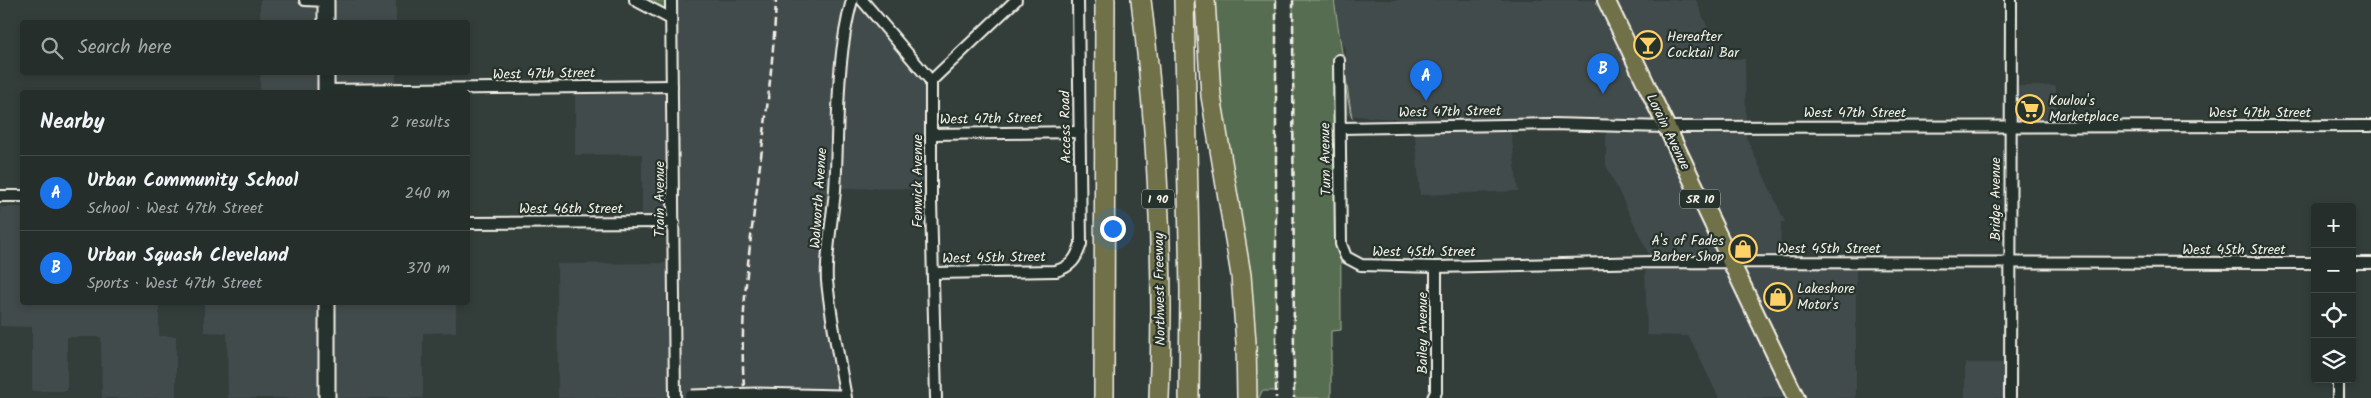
<!DOCTYPE html>
<meta charset="utf-8">
<style>
body{margin:0;font-family:Kalam,sans-serif;background:#323a38;color:#f1f3f6}
.controls{position:absolute;right:15px;bottom:15px;display:grid;overflow:hidden;border-radius:5px;box-shadow:0 2px 8px #0003}
.controls button{width:45px;height:45px;display:grid;place-items:center;padding:0;border:0;border-bottom:1px solid #424a48;background:#262e2c;color:#f1f3f6;font:25px sans-serif}
.you{position:absolute;left:1112px;top:228px;width:18px;height:18px;margin:-12px;border:4px solid #fff;border-radius:50%;background:#1a73e8;box-shadow:0 0 0 8px #1a73e833}
.badge{display:grid;place-items:center;width:32px;height:32px;border-radius:50%;background:#1a73e8;color:#fff;font-size:16px;font-weight:700}
.pin{position:absolute;translate:-50% -41px;filter:drop-shadow(0 1px 2px #0008)}
.pin::after{content:'';position:absolute;top:26px;width:18px;height:15px;background:inherit;clip-path:polygon(0 0,100% 0,50% 100%)}
.list{margin:0;padding:0;list-style:none}
h2{display:flex;justify-content:space-between;align-items:center;height:65px;margin:0;padding:0 20px;font-size:21px}
h2 small{font-size:16px;font-weight:400;color:#a4a8a9}
.list li{display:grid;grid-template-columns:32px 1fr auto;gap:15px;align-items:center;box-sizing:border-box;height:75px;padding:0 20px;border-top:1px solid #424a48}
.list b{display:block;font-size:19px;white-space:nowrap}
.list p{margin:0;font-size:16px;white-space:nowrap;color:#a4a8a9}
.list em{font-size:16px;font-style:normal;color:#a4a8a9}
.icon{flex:none;width:28px;height:28px;fill:none;stroke:currentColor;stroke-width:2;stroke-linecap:round;stroke-linejoin:round}
.map{position:relative;flex:none;width:2371px;height:398px;overflow:hidden}
.search{position:absolute;background:#262e2c;box-shadow:0 2px 8px #0003;left:20px;top:20px;width:450px;height:55px;display:flex;align-items:center;gap:12px;box-sizing:border-box;padding:0 18px;border-radius:5px;color:#a4a8a9;font-size:19px}
.panel{position:absolute;background:#262e2c;box-shadow:0 2px 8px #0003;left:20px;top:90px;width:450px;height:215px;border-radius:5px}
.map>svg:first-child{display:block}
.built{fill:#424b4c}
.green{fill:#566d51;stroke:#a5af9c}
.lines{fill:none;stroke-linecap:round;stroke-linejoin:round}
.street-casing{stroke:#f4f1e8;stroke-width:14}
.secondary-casing{stroke:#f4f1e8;stroke-width:19}
.primary-casing{stroke:#f4f1e8;stroke-width:20}
.highway-casing{stroke:#f4f1e8;stroke-width:22}
.street{stroke:#26332d;stroke-width:10}
.secondary{stroke:#26332d;stroke-width:15}
.primary{stroke:#6f704a;stroke-width:16}
.highway{stroke:#6f704a;stroke-width:19}
.rail{stroke:#f4f1e8;stroke-width:2.5;stroke-dasharray:8 4;stroke-linecap:butt}
.secondary-bridge-casing{stroke:#f4f1e8;stroke-width:19;stroke-linecap:butt}
.secondary-bridge{stroke:#26332d;stroke-width:15}
.labels{text-anchor:middle;dominant-baseline:central;stroke-width:4.5;stroke-linejoin:round;paint-order:stroke}
.shield{fill:#26332d;stroke:#b6b8b0;stroke-width:1}
.shield-label{font-size:12px;font-weight:bold;fill:#f4f1e8}
.poi-label{font-size:14px;fill:#f4f1e8;stroke:#26332d;text-anchor:start}
.street-label{font-size:14px;fill:#f4f1e8;stroke:#26332d}
</style>
<div class="map">
<svg width="2371" height="398" viewBox="0 0 2371 398">
<rect width="100%" height="100%" fill="#333e3b"/>
<filter id="ink" filterUnits="userSpaceOnUse"><feTurbulence type="fractalNoise" baseFrequency=".02" numOctaves="2"/><feDisplacementMap in="SourceGraphic" scale="10" xChannelSelector="R" yChannelSelector="G"/><feConvolveMatrix kernelMatrix="1 2 1 2 8 2 1 2 1" color-interpolation-filters="sRGB"/></filter>
<g filter="url(#ink)">
<g class="built">
<rect x="260" y="0" width="136" height="22"/>
<path d="M671 0H862L931 81V189L835 188 827 279 846 398H558L557 264 674 263V222H642V154L575 155V90L672 87Z"/>
<path d="M1334 0H1696L1721 59H1745L1746 137 1785 222H1781L1780 263H1856V398H1719L1689 336 1647 335 1645 262 1652 261 1606 165V125H1510L1518 191 1420 195 1414 121 1346 115V50L1336 36 1333 26Z"/>
<path d="M260 73H396V89L368 92H260Z"/>
<path d="M2010 86H2056V126L2009 127Z"/>
<path d="M0 207H22V302L159 303V336H176V398H102L101 337H67V391H32V327L0 326Z"/>
<path d="M204 303H456V332L423 333V398H228L227 333 204 332Z"/>
<rect x="1965" y="363" width="45" height="35"/>
</g>
<g class="green">
<path d="M635 0H671V19Z"/>
<path d="M1215 0H1276V391H1262L1259 398H1250L1251 278 1228 160 1219 90Z"/>
<path d="M1293 0H1334L1352 118 1340 63 1341 330 1331 331V398H1294Z"/>
</g>
<g class="lines">
<defs>
<g id="street">
<path d="M305 0 326 1"/>
<path d="M635 0 671 19"/>
<path d="M671 0 675 398"/>
<path d="M862 0 931 81"/>
<path d="M1339 60 1341 244 1346 257 1361 265 1436 267 1653 262 2315 263"/>
<path d="M326 90 672 86"/>
<path d="M1340 128 1552 124 1665 127 2371 126"/>
<path d="M931 134 1080 132"/>
<path d="M0 196H22"/>
<path d="M468 223 674 222"/>
<path d="M2352 263H2371"/>
<path d="M933 273 1056 271C1072 266 1076 259 1081 244L1078 0"/>
<path d="M2338 379V398"/>
<path d="M846 398C839 359 831 320 827 281 825 256 833 216 835 190 839 126 835 62 852 0"/>
<path d="M936 398 931 201V81L1016 0"/>
<path d="M1433 398 1436 392V267"/>
<path d="M2010 398 2011 0"/>
</g>
<g id="secondary">
<path d="M326 0V22"/>
<path d="M326 72V92"/>
<path d="M327 302V398"/>
</g>
<path id="primary" d="M1606 0 1796 398"/>
<g id="highway">
<path d="M1141 0C1157 131 1165 266 1159 398"/>
<path d="M1184 0 1190 292 1189 398"/>
<path d="M1205 0 1211 96 1241 275 1246 343 1247 398"/>
<path d="M1104 398 1105 0"/>
</g>
</defs>
<use href="#street" class="street-casing"/>
<use href="#secondary" class="secondary-casing"/>
<use href="#primary" class="primary-casing"/>
<use href="#highway" class="highway-casing"/>
<use href="#street" class="street"/>
<use href="#secondary" class="secondary"/>
<use href="#primary" class="primary"/>
<use href="#highway" class="highway"/>
<g class="rail">
<path d="M1276 0V398"/>
<path d="M1293 0 1294 398"/>
<path d="M745 398C739 339 746 278 753 220 762 146 773 74 776 0"/>
</g>
<defs>
<path id="secondary-bridge" d="M692 398 756 396 840 398"/>
</defs>
<use href="#secondary-bridge" class="secondary-bridge-casing"/>
<use href="#secondary-bridge" class="secondary-bridge"/>
</g>
</g>
<defs>
<symbol id="bar-ring" viewBox="-11 -11 22 22"><circle r="9.5" fill="#26332d" stroke="#ffd166" stroke-width="1.5"/><path d="M-6-5H6L.8 .8V4.5H3.5V6h-7V4.5H-.8V.8Z" fill="#ffd166"/></symbol>
<symbol id="supermarket-ring" viewBox="-11 -11 22 22"><circle r="9.5" fill="#26332d" stroke="#ffd166" stroke-width="1.5"/><path d="M-6-5.5h2.5l.6 2H6L4.5 2H-2.5L-4.4-4H-6ZM-1.5 3.2a1.3 1.3 0 1 0 .1 0ZM3 3.2a1.3 1.3 0 1 0 .1 0Z" fill="#ffd166"/></symbol>
<symbol id="shop-ring" viewBox="-11 -11 22 22"><circle r="9.5" fill="#26332d" stroke="#ffd166" stroke-width="1.5"/><path d="M-5-2.5h2.3a2.7 3.5 0 0 1 5.4 0H5L5.5 6h-11ZM-1.5-2.5h3a1.5 2.3 0 0 0-3 0Z" fill="#ffd166"/></symbol>
</defs>
<g fill-rule="evenodd">
<use href="#bar-ring" x="1632" y="29" width="32" height="32"/>
<use href="#supermarket-ring" x="2014" y="93" width="32" height="32"/>
<use href="#shop-ring" x="1727" y="233" width="32" height="32"/>
<use href="#shop-ring" x="1762" y="281" width="32" height="32"/>
</g>
<g class="labels">
<g class="shield">
<rect x="1142" y="189.5" width="32" height="19" rx="4"/>
<rect x="1680" y="189.5" width="40" height="19" rx="4"/>
</g>
<g class="shield-label">
<text x="1158" y="199">I 90</text>
<text x="1700" y="199">SR 10</text>
</g>
<g class="poi-label">
<text x="1667" y="37">Hereafter<tspan x="1667" dy="16">Cocktail Bar</tspan></text>
<text x="2049" y="101">Koulou's<tspan x="2049" dy="16">Marketplace</tspan></text>
<text x="1724" y="241" text-anchor="end">A's of Fades<tspan x="1724" dy="16">Barber Shop</tspan></text>
<text x="1797" y="289">Lakeshore<tspan x="1797" dy="16">Motor's</tspan></text>
</g>
<g class="street-label">
<text transform="translate(544 74) rotate(-1)">West 47th Street</text>
<text transform="translate(1450 112) rotate(-1)">West 47th Street</text>
<text x="1855" y="113">West 47th Street</text>
<text x="2260" y="113">West 47th Street</text>
<text transform="translate(991 119) rotate(-1)">West 47th Street</text>
<text transform="translate(1066 127) rotate(-91)">Access Road</text>
<text transform="translate(1668 132) rotate(64)">Lorain Avenue</text>
<text transform="translate(1326 159) rotate(-91)">Turn Avenue</text>
<text transform="translate(918 181) rotate(-90)">Fenwick Avenue</text>
<text transform="translate(819 198) rotate(-86)">Walworth Avenue</text>
<text transform="translate(660 199) rotate(-90)">Train Avenue</text>
<text transform="translate(1996 199) rotate(-90)">Bridge Avenue</text>
<text x="571" y="209">West 46th Street</text>
<text x="1829" y="249">West 45th Street</text>
<text x="2234" y="250">West 45th Street</text>
<text x="1424" y="252">West 45th Street</text>
<text transform="translate(994 258) rotate(-1)">West 45th Street</text>
<text transform="translate(1160 289) rotate(-91)">Northwest Freeway</text>
<text transform="translate(1423 333) rotate(-90)">Bailey Avenue</text>
</g>
</g>
</svg>
<div class="controls">
<button>+</button>
<button>−</button>
<button><svg class="icon" aria-label="locate" viewBox="0 0 24 24"><circle cx="12" cy="12" r="6"/><path d="M12 2v4M12 18v4M2 12h4M18 12h4"/></svg></button>
<button><svg class="icon" aria-label="layers" viewBox="0 0 24 24"><path d="M12 4l9 5-9 5-9-5zM3 14l9 5 9-5"/></svg></button>
</div>
<div class="you"></div>
<div class="pin badge" style="left:1426px;top:101px">A</div>
<div class="pin badge" style="left:1603px;top:94px">B</div>
<div class="search"><svg class="icon" aria-label="search" viewBox="0 0 24 24"><circle cx="10" cy="10" r="6"/><path d="M15 15l6 6"/></svg>Search here</div>
<section class="panel">
<h2>Nearby<small>2 results</small></h2>
<ul class="list">
<li><span class="badge">A</span><div><b>Urban Community School</b><p>School · West 47th Street</p></div><em>240 m</em></li>
<li><span class="badge">B</span><div><b>Urban Squash Cleveland</b><p>Sports · West 47th Street</p></div><em>370 m</em></li>
</ul>
</section>
</div>
